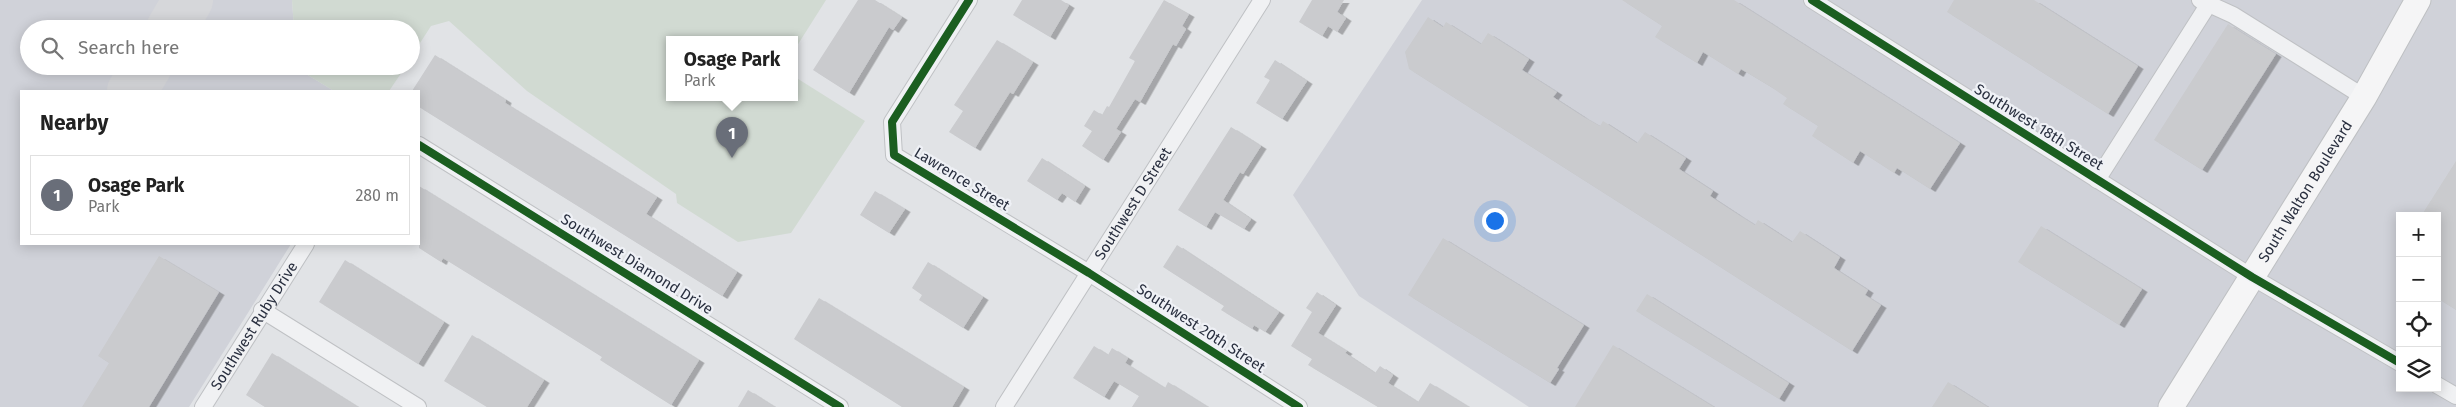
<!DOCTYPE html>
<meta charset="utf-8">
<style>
body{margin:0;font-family:"Fira Sans",sans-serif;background:#f6f6f6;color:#222}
.controls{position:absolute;right:15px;bottom:15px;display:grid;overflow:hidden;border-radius:0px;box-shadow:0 2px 12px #0003}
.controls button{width:45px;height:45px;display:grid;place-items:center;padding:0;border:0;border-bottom:1px solid #e0e0e0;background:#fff;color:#222;font:25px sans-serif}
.you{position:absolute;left:1494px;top:220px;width:18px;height:18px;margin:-12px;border:4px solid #fff;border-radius:50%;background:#1a73e8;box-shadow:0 0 0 8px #1a73e833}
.badge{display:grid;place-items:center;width:32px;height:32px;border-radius:50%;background:#696e79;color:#fff;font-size:16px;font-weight:700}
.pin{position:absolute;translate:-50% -41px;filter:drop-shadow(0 1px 2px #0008)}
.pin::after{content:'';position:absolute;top:26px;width:18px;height:15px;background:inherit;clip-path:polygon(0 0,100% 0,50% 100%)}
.popup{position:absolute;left:666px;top:36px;width:132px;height:65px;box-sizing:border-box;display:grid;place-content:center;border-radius:0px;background:#fff;filter:drop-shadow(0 1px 4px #0005);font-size:16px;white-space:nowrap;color:#767676}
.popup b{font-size:19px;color:#222}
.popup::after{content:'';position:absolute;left:50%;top:100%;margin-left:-10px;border:10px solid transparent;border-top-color:#fff}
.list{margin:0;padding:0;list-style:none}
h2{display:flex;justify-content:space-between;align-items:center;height:65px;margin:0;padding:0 20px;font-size:21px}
h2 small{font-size:16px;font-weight:400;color:#767676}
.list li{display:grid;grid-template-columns:32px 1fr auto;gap:15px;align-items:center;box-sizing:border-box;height:80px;margin:0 10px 10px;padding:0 10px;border:1px solid #e0e0e0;border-radius:0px}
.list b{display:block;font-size:19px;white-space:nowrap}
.list p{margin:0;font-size:16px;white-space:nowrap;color:#767676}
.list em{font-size:16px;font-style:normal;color:#767676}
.icon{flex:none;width:28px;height:28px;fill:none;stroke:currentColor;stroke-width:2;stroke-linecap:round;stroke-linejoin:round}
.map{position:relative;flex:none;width:2456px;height:407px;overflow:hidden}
.search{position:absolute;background:#fff;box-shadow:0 2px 12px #0003;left:20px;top:20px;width:400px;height:55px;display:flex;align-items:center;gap:12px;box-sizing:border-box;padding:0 18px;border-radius:28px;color:#767676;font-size:19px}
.panel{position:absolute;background:#fff;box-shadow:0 2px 12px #0003;left:20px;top:90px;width:400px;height:155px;border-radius:0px}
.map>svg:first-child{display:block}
.built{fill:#d0d2d9;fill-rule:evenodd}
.green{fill:#d1dad2}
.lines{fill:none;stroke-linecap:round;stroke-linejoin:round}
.taxiway{stroke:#d6d7da;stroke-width:50}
.building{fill:#cacbce;filter:url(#shadow)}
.street-casing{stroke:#bfc1c4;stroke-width:18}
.primary-casing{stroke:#bec0c3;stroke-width:27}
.street{stroke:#f0f1f3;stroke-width:16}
.primary{stroke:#f5f5f6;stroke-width:25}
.cycleway-casing{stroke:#eff1f6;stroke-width:11}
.cycleway{stroke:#1b5e20;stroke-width:8}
.labels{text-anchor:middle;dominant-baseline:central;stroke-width:4.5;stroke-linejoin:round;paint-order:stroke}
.street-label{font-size:15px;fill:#292f3f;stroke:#eff1f6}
</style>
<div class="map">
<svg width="2456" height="407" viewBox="0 0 2456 407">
<defs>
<filter id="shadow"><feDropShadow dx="5.5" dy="3" stdDeviation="0" flood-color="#0004"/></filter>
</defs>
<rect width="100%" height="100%" fill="#e1e3e6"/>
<g class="built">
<path d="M0 0H292L294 29H29V66H293L334 91H21V244H291L189 407H0Z"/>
<path d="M1422 0H2456V407H1529L1359 296 1293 195ZM2400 216H2437V388H2400Z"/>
</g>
<g class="green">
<path d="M292 0H826L795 49 794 39H670V97H794L795 77 865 121 791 233 738 242 677 203 676 194 527 91 449 21 431 26 411 57V29H294Z"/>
<path d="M293 66H406L389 91H334Z"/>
</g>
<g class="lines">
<g class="taxiway">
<path d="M171 29 188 0"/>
<path d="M132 91 147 66"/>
</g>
</g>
<g class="building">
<path d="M858 0H875L902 17 893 30 889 27 849 93 813 70Z"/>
<path d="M1022 0H1061L1069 5 1050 37 1013 15Z"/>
<path d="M1164 0 1189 14 1182 26 1186 29 1176 46 1173 44 1140 102 1135 99 1116 129 1121 132 1103 160 1082 146 1092 131 1084 126 1094 110 1102 115 1107 106 1109 107 1135 61 1129 58Z"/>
<path d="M1312 0H1344L1337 12 1346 18 1337 32 1328 26 1322 36 1299 22Z"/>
<path d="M1622 0H1734L1960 143 1930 189 1897 168 1894 173 1860 151 1853 163 1812 136 1818 126 1783 104 1787 98 1771 87 1741 69 1738 74 1703 52 1697 63 1655 37 1662 26Z"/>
<path d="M1954 0H2034L2138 66 2108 114 1947 12Z"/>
<path d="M1428 17 1443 27 1446 22 1481 44 1488 33 1529 59 1522 70 1557 92 1553 97 1584 117 1600 126 1603 121 1637 143 1645 132 1686 158 1679 169 1713 191 1710 196 1739 215 1755 225 1758 220 1792 242 1800 231 1840 257 1834 268 1868 290 1865 295 1881 305 1852 351 1409 69 1405 52Z"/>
<path d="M2228 24 2276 54 2202 170 2154 140Z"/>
<path d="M997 40 1033 62 1013 94 1010 92 975 148 949 132 963 111 954 105Z"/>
<path d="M435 55 506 100 505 103 657 197 646 214 737 272 722 296 419 107V91H412Z"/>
<path d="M1275 60 1307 81 1282 119 1256 103 1270 80 1264 77Z"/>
<path d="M1231 127 1261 146 1243 174 1240 172 1223 200 1251 219 1244 229 1215 212 1206 227 1178 210Z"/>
<path d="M1042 158 1085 186 1075 202 1062 193 1057 200 1027 181Z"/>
<path d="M2456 161V310L2437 298V216H2421Z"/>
<path d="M419 186 699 360 671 405 600 360 602 357 527 310 443 258 441 262 419 248Z"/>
<path d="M875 191 905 209 889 233 860 215Z"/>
<path d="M2041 226 2142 289 2119 325 2018 262Z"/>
<path d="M1443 238 1584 325 1557 368 1559 369 1550 383 1408 295Z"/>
<path d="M1177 245 1279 312 1265 332 1254 325 1252 329 1221 310 1224 306 1163 267Z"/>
<path d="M159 256 219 292 149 407H82L109 363 98 356Z"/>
<path d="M345 260 444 322 418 364 319 302Z"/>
<path d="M928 262 983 297 963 328 919 300 922 295 912 288Z"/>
<path d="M1317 292 1336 305 1318 333 1347 351 1345 353 1375 373 1380 366 1393 375 1388 383 1418 402 1430 383 1469 407H1378L1308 365 1312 359 1291 346 1312 312 1306 308Z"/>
<path d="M1647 294 1789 383 1779 399 1636 311Z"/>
<path d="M819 298 964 387 952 407H902L794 339Z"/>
<path d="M472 335 544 380 527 407H487L444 381Z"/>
<path d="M1613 345 1714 407H1575Z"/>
<path d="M1094 346 1108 355 1112 348 1128 358 1125 363 1165 388 1168 382 1208 407H1132L1139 396 1114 381 1104 397 1073 378Z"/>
<path d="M272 353 358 407H265L246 395Z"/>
<path d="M1948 382 1988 407H1932Z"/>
<path d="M748 390 775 407H738Z"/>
</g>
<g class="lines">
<defs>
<g id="street">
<path d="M969 0 892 122 894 155 1089 273 1299 407"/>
<path d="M1812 0 2252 277 2400 363"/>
<path d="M2200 0 2233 15 2364 97"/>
<path d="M419 145 840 407"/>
<path d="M2097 180 2208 5"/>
<path d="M262 310 418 407"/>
<path d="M2437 385 2456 396"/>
<path id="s1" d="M203 407 306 244"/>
<path id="s2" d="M1004 407 1262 0"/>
</g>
<g id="primary">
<path id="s3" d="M2171 407 2364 97 2418 0"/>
</g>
</defs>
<use href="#street" class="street-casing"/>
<use href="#primary" class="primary-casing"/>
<use href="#street" class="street"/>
<use href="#primary" class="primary"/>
<defs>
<g id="cycleway">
<path d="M969 0 892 122 894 155 1089 273 1299 407"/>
<path d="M1812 0 2252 277 2400 363"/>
<path d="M419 145 840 407"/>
</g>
</defs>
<use href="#cycleway" class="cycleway-casing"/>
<use href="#cycleway" class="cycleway"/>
</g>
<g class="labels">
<g class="street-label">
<text transform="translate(2039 127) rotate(32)">Southwest 18th Street</text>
<text transform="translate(962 179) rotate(31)">Lawrence Street</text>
<text stroke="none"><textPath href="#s3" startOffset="254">South Walton Boulevard</textPath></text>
<text stroke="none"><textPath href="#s2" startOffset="241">Southwest D Street</textPath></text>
<text transform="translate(637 264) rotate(32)">Southwest Diamond Drive</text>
<text stroke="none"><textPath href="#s1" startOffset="96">Southwest Ruby Drive</textPath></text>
<text transform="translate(1201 328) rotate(33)">Southwest 20th Street</text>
</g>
</g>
</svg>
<div class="controls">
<button>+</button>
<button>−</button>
<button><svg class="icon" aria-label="locate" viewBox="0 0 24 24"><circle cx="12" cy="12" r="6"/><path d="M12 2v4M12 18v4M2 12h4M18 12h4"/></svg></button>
<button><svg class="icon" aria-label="layers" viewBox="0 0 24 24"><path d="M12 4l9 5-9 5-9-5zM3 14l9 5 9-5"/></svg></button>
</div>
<div class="you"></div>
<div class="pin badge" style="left:732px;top:158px">1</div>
<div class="popup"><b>Osage Park</b>Park</div>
<div class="search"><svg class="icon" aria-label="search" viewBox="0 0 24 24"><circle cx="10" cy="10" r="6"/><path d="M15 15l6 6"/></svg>Search here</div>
<section class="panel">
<h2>Nearby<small></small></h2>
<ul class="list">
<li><span class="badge">1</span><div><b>Osage Park</b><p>Park</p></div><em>280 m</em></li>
</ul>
</section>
</div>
